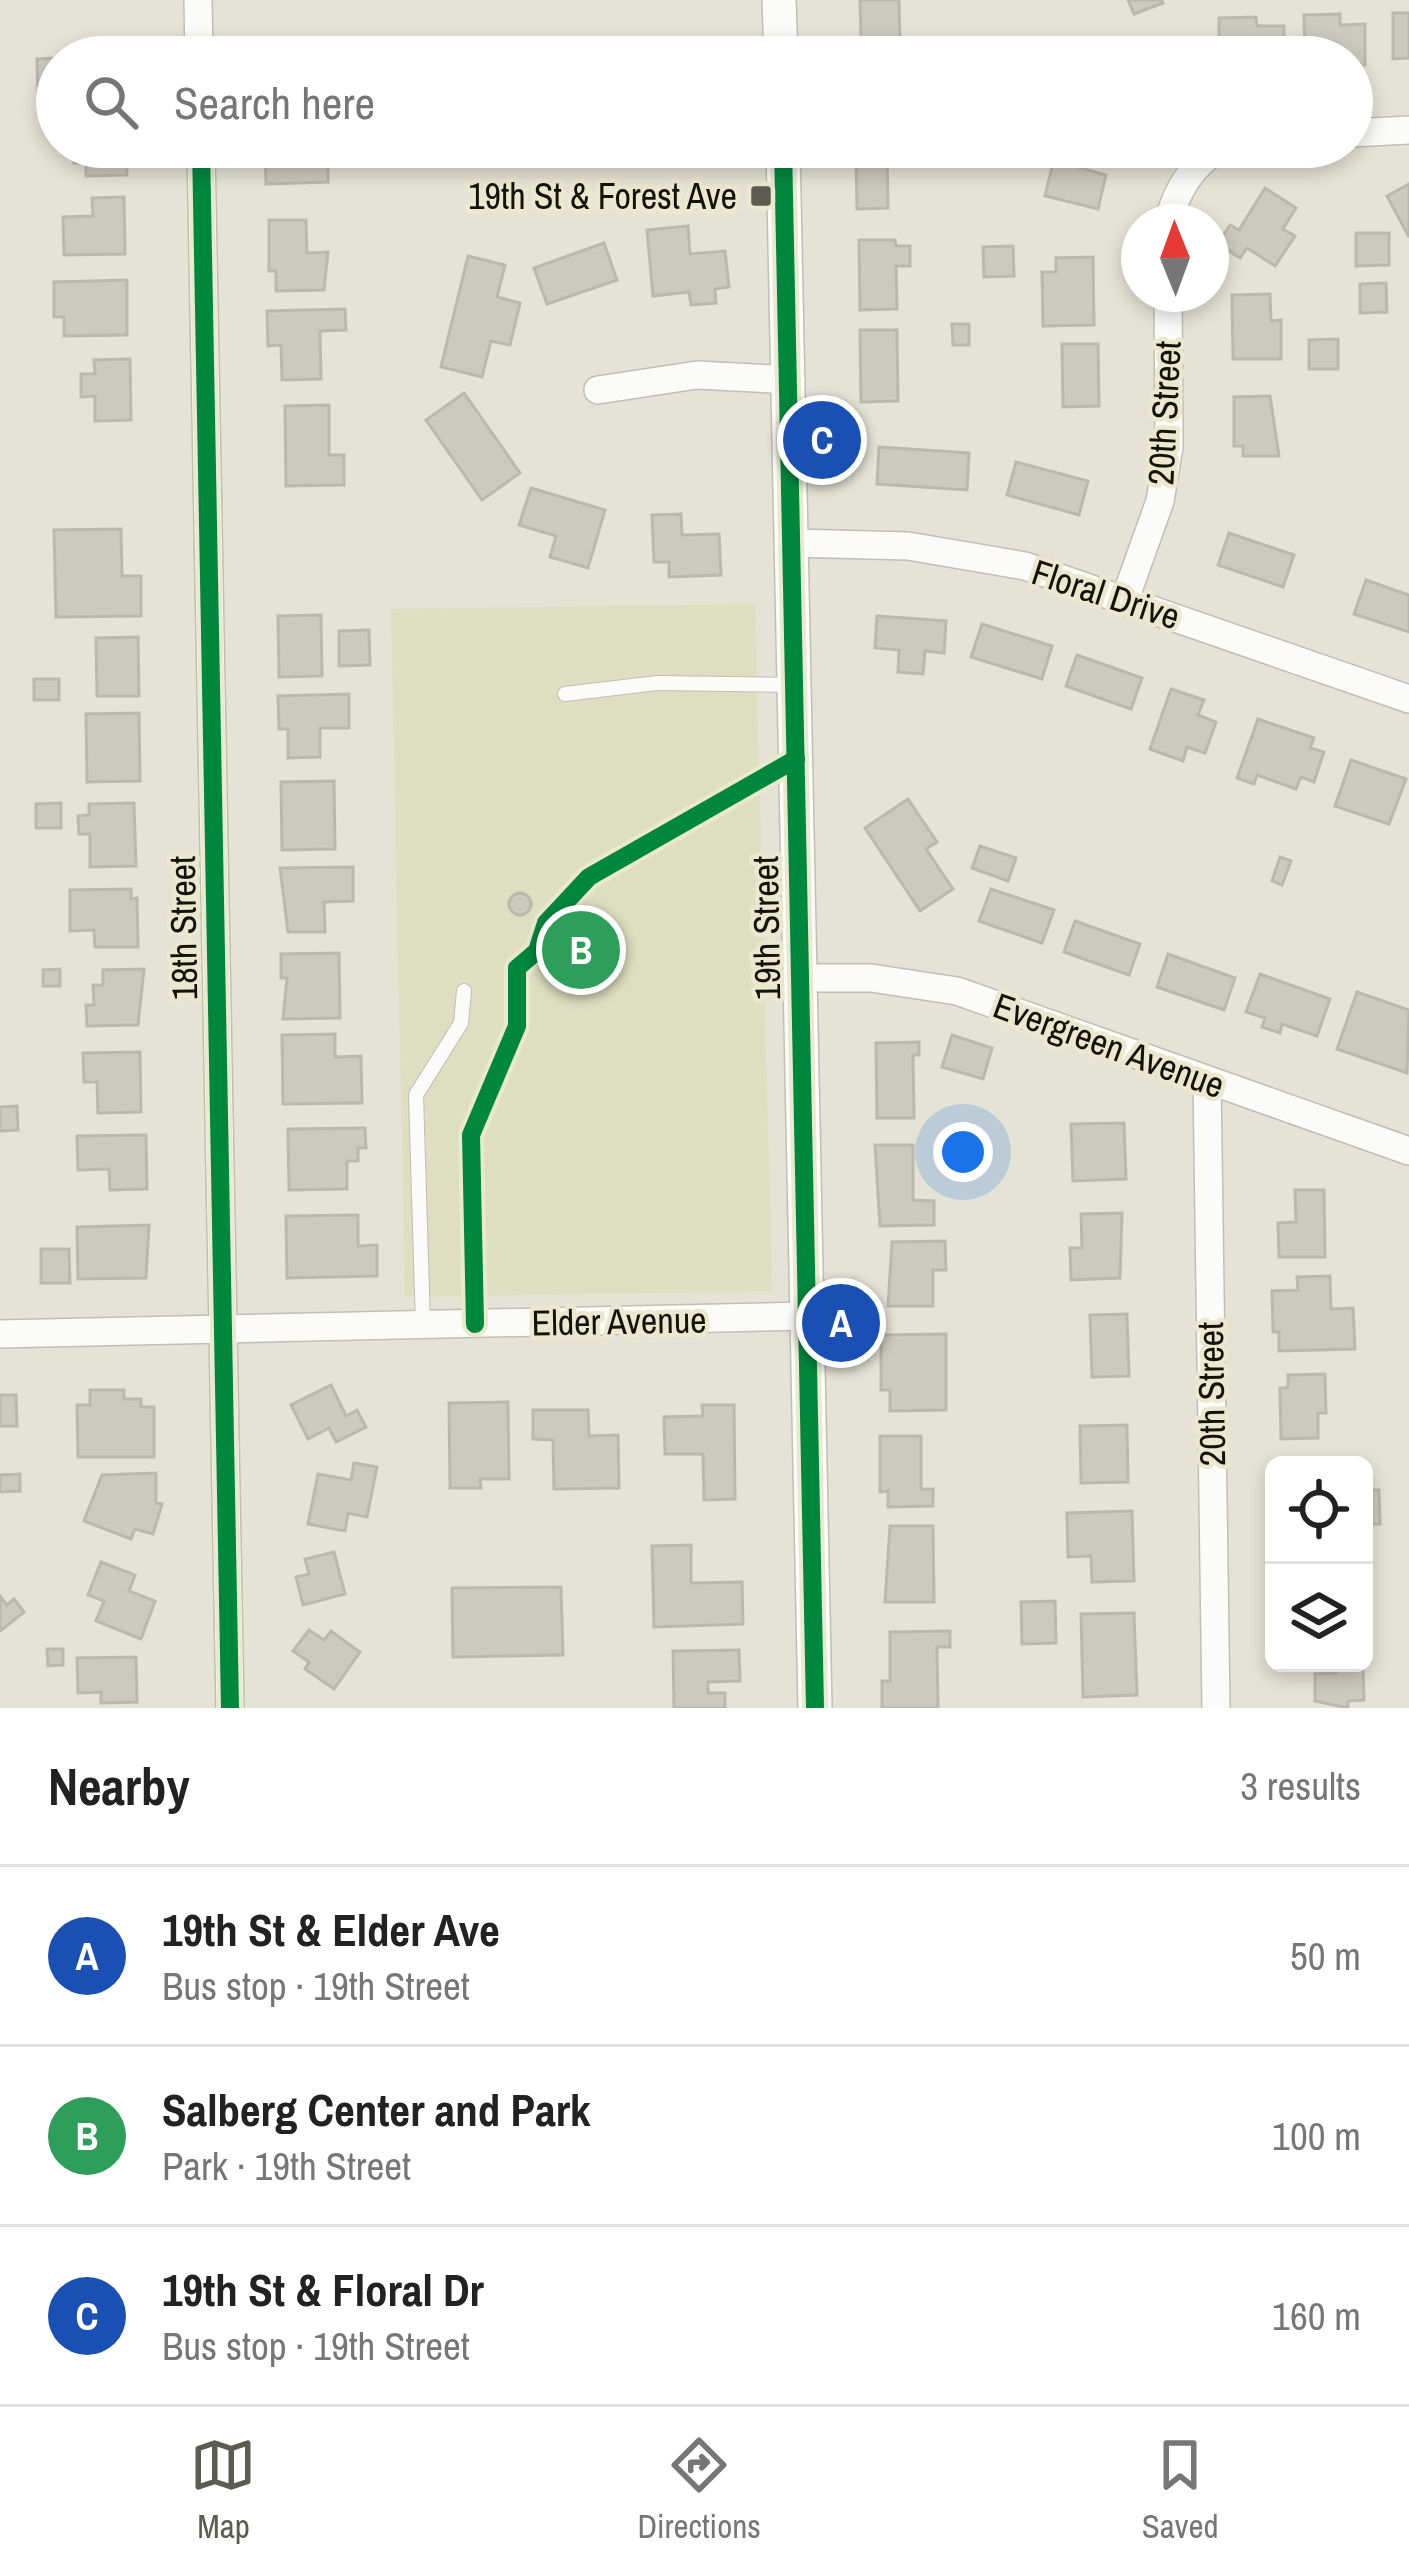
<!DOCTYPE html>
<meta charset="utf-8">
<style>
body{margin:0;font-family:"Archivo Narrow",sans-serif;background:#f2f2f2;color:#222}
.controls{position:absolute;right:36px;bottom:36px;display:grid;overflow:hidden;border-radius:18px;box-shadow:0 6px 18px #0003}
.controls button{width:108px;height:108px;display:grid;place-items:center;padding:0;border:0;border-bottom:3px solid #e0e0e0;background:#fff;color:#222;font:60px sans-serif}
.compass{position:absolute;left:1121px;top:204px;width:108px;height:108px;border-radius:50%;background:#fff;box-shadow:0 6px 18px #0003;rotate:359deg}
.you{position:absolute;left:963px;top:1152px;width:42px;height:42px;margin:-30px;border:9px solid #fff;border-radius:50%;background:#1a73e8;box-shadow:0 0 0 18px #1a73e833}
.badge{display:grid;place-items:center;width:78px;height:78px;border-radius:50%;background:#5d5c51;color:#fff;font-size:39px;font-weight:700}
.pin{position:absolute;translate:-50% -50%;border:6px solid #fff;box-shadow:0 3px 12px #0006}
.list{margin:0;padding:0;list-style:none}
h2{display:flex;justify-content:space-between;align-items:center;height:156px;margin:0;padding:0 48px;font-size:51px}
h2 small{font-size:39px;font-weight:400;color:#767676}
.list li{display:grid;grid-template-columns:78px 1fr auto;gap:36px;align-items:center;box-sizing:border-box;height:180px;padding:0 48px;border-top:3px solid #e0e0e0}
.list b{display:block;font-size:45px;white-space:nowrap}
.list p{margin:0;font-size:39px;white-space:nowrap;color:#767676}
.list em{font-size:39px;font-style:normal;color:#767676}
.icon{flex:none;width:66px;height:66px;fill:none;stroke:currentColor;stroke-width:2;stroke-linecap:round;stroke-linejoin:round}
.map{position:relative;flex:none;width:1409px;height:1708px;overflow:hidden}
.search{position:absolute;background:#fff;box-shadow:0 6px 18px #0003;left:36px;right:36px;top:36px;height:132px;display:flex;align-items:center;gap:30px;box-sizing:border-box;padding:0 42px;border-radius:66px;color:#767676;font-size:45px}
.sheet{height:696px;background:#fff}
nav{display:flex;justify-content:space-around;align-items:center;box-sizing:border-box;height:168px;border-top:3px solid #e0e0e0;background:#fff;font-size:33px;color:#767676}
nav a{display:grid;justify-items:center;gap:6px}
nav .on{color:#5d5c51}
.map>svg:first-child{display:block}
.green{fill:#dedec0}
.building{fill:#cbcabf;stroke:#bab9ad;stroke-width:3}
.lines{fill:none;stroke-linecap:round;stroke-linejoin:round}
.service-casing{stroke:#bfbfb4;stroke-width:16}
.minor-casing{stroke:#bfbfb4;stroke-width:30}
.tertiary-casing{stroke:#bfbfb4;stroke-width:36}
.service{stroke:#fbfbf9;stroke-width:14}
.minor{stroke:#fbfbf9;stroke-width:27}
.tertiary{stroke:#fbfbf9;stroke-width:33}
.cycleway-casing{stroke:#eae9cf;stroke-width:26}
.cycleway{stroke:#00873e;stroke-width:18}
.poi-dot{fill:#5d5c51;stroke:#eae9cf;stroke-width:4.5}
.labels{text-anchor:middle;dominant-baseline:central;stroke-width:9;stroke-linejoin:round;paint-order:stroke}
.poi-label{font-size:36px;fill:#14130a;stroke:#eae9cf;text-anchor:end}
.street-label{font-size:36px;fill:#14130a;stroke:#eae9cf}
</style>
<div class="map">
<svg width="1409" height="1708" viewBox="0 0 1409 1708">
<rect width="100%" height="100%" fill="#e4e3d5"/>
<path class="green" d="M755 604 772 1291 405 1297 391 609Z"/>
<g class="building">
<path d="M860 0H899L900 41H861Z"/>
<path d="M1128 0H1162L1163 3 1134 14Z"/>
<path d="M1393 13H1409V58L1393 59Z"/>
<path d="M1340 14V25L1365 24V65H1352V57H1305L1304 15Z"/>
<path d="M1256 17 1257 26H1284V57H1219V18Z"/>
<path d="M691 47V57H662V48Z"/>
<path d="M57 58V96L38 97 37 59Z"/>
<path d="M74 147H126L127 175 86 176V163H74Z"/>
<path d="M265 147H328V182L266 184Z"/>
<path d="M1044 147H1082L1077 167 1106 175 1098 209 1045 196 1055 155 1043 152Z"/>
<path d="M856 152H887L888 208 857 209Z"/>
<path d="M1409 184V237L1387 196Z"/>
<path d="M1265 188 1296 208 1283 229 1295 236 1275 266 1247 248 1240 258 1218 244 1230 225 1239 230Z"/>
<path d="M124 197 125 254 64 255 63 217 93 216 92 198Z"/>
<path d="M269 220H306L307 253 328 252 324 290 276 291V271H269Z"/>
<path d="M688 226 690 254 725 251 729 287 715 289 716 303 691 305 689 292 653 296 647 230Z"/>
<path d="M1356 233H1389V265L1356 266Z"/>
<path d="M859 240H895L896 246H910V266H896L897 309 860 310Z"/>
<path d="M604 243 617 280 547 304 534 268Z"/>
<path d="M1013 246 1014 276 984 277 983 247Z"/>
<path d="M468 256 505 265 497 297 520 303 510 345 491 341 482 377 441 367Z"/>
<path d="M1093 257 1094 325 1043 326 1042 272H1056V258Z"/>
<path d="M127 280V335L64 336V317H54V282Z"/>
<path d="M1386 283 1387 312 1360 313V284Z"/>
<path d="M1270 294 1271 321 1281 320V359H1233L1232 295Z"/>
<path d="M345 309 346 330 320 331 321 379 282 380 281 345 268 346 267 311Z"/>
<path d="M952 324H969V345H953Z"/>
<path d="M860 330H897L898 401 861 402Z"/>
<path d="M1338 339V369H1309V340Z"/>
<path d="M1062 344H1098L1099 406 1063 407Z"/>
<path d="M130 359 131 420 95 421V396L81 397V374H95L94 360Z"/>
<path d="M464 393 520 473 482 500 426 420Z"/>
<path d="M1270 396 1279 456H1243V446H1234V397Z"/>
<path d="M329 405V455H344V485L286 486 285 406Z"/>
<path d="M879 447 969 453 967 490 877 484Z"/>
<path d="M1016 462 1088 481 1079 515 1007 495Z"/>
<path d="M531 488 605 510 588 568 550 557 556 536 519 525Z"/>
<path d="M681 514 682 535 719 534 721 575 669 577V562H654L652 515Z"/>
<path d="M121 529 122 576H141V616L56 617 54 530Z"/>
<path d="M1229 533 1294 555 1283 587 1218 565Z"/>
<path d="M1366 580 1409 595V632L1354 614Z"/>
<path d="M321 615 322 676 279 677 278 616Z"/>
<path d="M877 616 946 621 944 653 925 651 923 674 898 672 899 650 875 648Z"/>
<path d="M982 624 1052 646 1042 679 971 657Z"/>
<path d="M369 630 370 665 339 666V631Z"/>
<path d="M138 637 139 696H97L96 638Z"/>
<path d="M1077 655 1142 678 1131 709 1066 686Z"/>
<rect x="34" y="679" width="25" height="21"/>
<path d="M1171 689 1204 700 1198 715 1216 722 1205 753 1187 747 1183 761 1150 749Z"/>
<path d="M349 694V728H320V757L288 758V729H279L278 696Z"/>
<path d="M139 713 140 781 87 782 86 714Z"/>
<path d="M1258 719 1314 738 1310 748 1324 752 1314 782 1301 777 1296 789 1257 775 1254 784 1237 778Z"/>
<path d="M1351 760 1406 779 1389 824 1335 806Z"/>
<path d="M334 781 335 849 282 850 281 782Z"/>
<path d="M908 799 937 842 926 849 953 889 920 911 865 828Z"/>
<path d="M61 803V828H36V804Z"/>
<path d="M134 803 136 866 90 867V834H79L78 816 89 815V804Z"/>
<path d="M980 846 1016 858 1008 881 972 868Z"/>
<path d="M1280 857 1291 861 1282 885 1272 881Z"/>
<path d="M353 867V901L324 902 325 932H288L280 868Z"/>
<path d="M131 889V899L137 898 138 947H95L94 930 70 931V890Z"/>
<path d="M991 889 1054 910 1042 943 979 921Z"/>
<circle cx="520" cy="904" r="11"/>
<path d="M1075 921 1140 944 1129 975 1064 952Z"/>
<path d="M339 953 340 1018 283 1019 287 978H281V954Z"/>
<path d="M1168 954 1235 978 1224 1010 1157 987Z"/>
<path d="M60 969V986H43V970Z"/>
<path d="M144 969 138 1025 87 1026 86 1005H94L93 985H103V970Z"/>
<path d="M1260 974 1330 999 1317 1036 1282 1024 1280 1033 1262 1027 1265 1018 1246 1012Z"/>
<path d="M1357 992 1409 1010 1407 1073 1337 1049Z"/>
<path d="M335 1034V1057L361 1056 362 1103 283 1104 282 1035Z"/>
<path d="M952 1035 992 1048 983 1079 942 1067Z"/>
<path d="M919 1042V1055H913L914 1118H877L876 1043Z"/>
<path d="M140 1052 141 1112 98 1113 97 1082H84L83 1053Z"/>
<path d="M17 1106 18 1130 0 1131V1107Z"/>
<path d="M1124 1123 1126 1179 1073 1181 1071 1124Z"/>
<path d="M365 1128 366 1148H358V1161H347V1189L289 1190 288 1129Z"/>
<path d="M146 1135 147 1189 110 1190 109 1169 78 1170 77 1136Z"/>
<path d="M875 1145H913V1200L934 1201V1225L880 1226Z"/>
<path d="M1295 1190H1324L1325 1257H1279L1278 1223 1296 1222Z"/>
<path d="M1122 1213 1120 1278 1071 1280 1070 1248H1082L1081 1214Z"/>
<path d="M358 1215V1246L377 1245V1276L287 1278 286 1216Z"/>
<path d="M149 1225 146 1278 78 1279 77 1227Z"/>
<path d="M945 1241 946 1270H933V1306H888L892 1242Z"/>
<path d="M41 1249H69L70 1283H41Z"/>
<path d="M1330 1276 1331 1309 1353 1308 1355 1349 1279 1351V1332H1273L1272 1291 1298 1290 1297 1277Z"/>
<path d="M1127 1314 1129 1376 1092 1377 1090 1315Z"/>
<path d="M946 1334V1410L890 1411V1390H881V1335Z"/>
<path d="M1325 1374 1326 1413H1318V1438L1281 1439 1280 1388H1288V1375Z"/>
<path d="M331 1385 346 1416 357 1410 366 1427 336 1442 329 1428 308 1439 291 1405Z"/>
<path d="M90 1390H124V1399H141V1407H154V1457H78L77 1405H90Z"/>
<path d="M0 1395H16L17 1426H0Z"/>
<path d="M508 1402 509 1479H480L481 1488H450L449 1403Z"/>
<path d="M702 1405H734L735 1499 704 1500 703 1454H665L664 1417 703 1416Z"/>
<path d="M533 1410H588L589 1436 618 1435 619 1488 554 1489 553 1440 533 1439Z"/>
<path d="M1127 1425 1128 1482 1081 1483 1080 1426Z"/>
<path d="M880 1436H921V1489H933V1506L888 1507V1491L880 1492Z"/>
<path d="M354 1463 377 1467 367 1517 348 1513 345 1531 308 1524 318 1474 351 1480Z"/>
<path d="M156 1473V1503L162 1504 153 1534 135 1529 131 1539 84 1521 102 1475Z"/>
<path d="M20 1474V1491L0 1492V1475Z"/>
<path d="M1364 1490H1379L1380 1524H1364Z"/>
<path d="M1132 1511 1134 1581 1092 1582 1091 1556 1068 1557 1067 1513Z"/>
<path d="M890 1526H933L934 1602H885Z"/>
<path d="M691 1545V1583L742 1582 743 1624 654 1627 652 1546Z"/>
<path d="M334 1552 345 1594 303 1605 296 1577 309 1574 305 1559Z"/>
<path d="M101 1562 135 1575 129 1591 155 1601 141 1639 96 1621 104 1601 88 1595Z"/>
<path d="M561 1587 563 1655 453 1657 452 1588Z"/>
<path d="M0 1596 7 1605 14 1599 24 1612 0 1631Z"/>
<path d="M1055 1601 1056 1643 1022 1644 1021 1602Z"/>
<path d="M1134 1613 1137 1695 1083 1697 1081 1614Z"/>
<path d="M309 1630 324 1640 331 1631 360 1652 334 1689 305 1669 309 1662 293 1651Z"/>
<path d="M950 1631V1647H937L938 1708H882V1681H890V1632Z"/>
<path d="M47 1649H63V1665L48 1666Z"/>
<path d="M739 1650 740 1681 708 1682V1693H725V1708H674L673 1651Z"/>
<path d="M136 1657 137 1702 101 1703V1692L78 1693 77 1658Z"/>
<path d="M1337 1663H1363L1364 1700 1348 1701V1708L1315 1701V1674L1337 1673Z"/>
</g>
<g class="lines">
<defs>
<g id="service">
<path d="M565 694 657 683 795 685"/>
<path d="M423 1325 416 1095 461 1023 464 991"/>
</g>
<g id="minor">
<path d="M198 0 199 57"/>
<path d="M1352 133 1409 130"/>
<path d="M201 147 230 1708"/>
<path d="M1168 222C1177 190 1192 164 1221 147"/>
<path d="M598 390 697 375 791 380"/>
<path d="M793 543 908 546 1025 566 1409 699"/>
<path d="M1125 599 1160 501 1169 447 1168 294"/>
<path d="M800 978H871L957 991 1409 1151"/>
<path d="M1207 1080 1216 1708"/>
<path d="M0 1334 806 1316"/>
</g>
<g id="tertiary">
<path d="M779 0 781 57"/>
<path d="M783 147 815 1708"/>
</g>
</defs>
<use href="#service" class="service-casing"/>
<use href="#minor" class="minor-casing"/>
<use href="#tertiary" class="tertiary-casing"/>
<use href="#service" class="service"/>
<use href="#minor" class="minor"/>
<use href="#tertiary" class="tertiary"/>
<defs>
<g id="cycleway">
<path d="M201 147 230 1708"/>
<path d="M783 147 815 1708"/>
<path d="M475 1324 471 1135 517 1026V968L537 951 546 923 589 877 796 759"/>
</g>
</defs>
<use href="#cycleway" class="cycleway-casing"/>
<use href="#cycleway" class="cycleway"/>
</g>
<rect class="poi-dot" x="749" y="184" width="24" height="24" rx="6"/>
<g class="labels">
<g class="poi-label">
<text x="737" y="196">19th St &amp; Forest Ave</text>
</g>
<g class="street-label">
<text transform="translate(1164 413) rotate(-87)">20th Street</text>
<text transform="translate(1106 594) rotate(18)">Floral Drive</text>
<text transform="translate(183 928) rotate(-91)">18th Street</text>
<text transform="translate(766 928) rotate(-91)">19th Street</text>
<text transform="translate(1109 1045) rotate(20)">Evergreen Avenue</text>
<text transform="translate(619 1321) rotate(-1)">Elder Avenue</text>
<text transform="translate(1211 1394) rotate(-91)">20th Street</text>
</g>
</g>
</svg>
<div class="controls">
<button><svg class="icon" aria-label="locate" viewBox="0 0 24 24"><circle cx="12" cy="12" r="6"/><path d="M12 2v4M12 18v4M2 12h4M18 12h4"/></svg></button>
<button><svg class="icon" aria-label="layers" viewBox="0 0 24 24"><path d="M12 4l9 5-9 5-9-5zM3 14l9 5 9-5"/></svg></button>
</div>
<svg class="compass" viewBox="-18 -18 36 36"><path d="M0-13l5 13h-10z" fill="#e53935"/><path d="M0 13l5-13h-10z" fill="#767676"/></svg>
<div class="you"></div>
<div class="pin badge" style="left:841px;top:1323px;background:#1a4fb4">A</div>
<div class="pin badge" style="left:581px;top:950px;background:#2e9e5b">B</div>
<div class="pin badge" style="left:822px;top:440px;background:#1a4fb4">C</div>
<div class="search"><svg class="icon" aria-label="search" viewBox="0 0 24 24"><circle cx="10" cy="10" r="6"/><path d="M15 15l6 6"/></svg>Search here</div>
</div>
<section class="sheet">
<h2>Nearby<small>3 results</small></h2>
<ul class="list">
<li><span class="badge" style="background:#1a4fb4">A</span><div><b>19th St &amp; Elder Ave</b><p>Bus stop · 19th Street</p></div><em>50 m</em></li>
<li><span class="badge" style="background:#2e9e5b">B</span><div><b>Salberg Center and Park</b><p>Park · 19th Street</p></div><em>100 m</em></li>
<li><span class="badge" style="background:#1a4fb4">C</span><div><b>19th St &amp; Floral Dr</b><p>Bus stop · 19th Street</p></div><em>160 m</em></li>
</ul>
</section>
<nav>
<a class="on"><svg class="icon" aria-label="map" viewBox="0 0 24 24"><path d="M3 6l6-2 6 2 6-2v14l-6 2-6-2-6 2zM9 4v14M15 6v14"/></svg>Map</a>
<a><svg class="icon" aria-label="directions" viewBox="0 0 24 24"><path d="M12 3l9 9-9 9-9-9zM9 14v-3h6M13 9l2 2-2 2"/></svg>Directions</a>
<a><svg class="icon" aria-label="saved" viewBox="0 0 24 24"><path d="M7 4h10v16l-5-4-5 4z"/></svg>Saved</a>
</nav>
